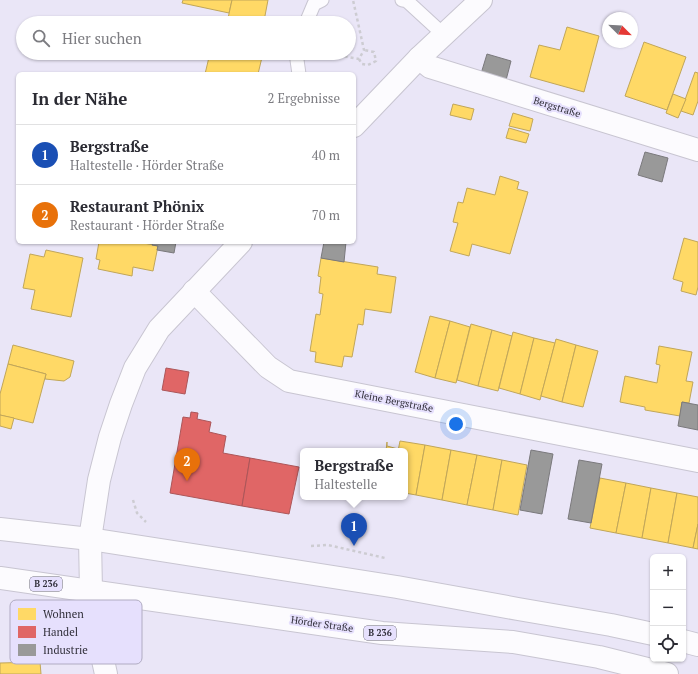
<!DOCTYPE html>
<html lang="de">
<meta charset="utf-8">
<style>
body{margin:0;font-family:"PT Serif",serif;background:#f7f7f7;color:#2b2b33}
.controls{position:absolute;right:12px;bottom:12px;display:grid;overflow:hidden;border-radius:6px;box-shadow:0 1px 3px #0004}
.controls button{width:36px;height:36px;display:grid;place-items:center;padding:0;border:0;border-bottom:1px solid #e1e1e2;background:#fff;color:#2b2b33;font:20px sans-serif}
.compass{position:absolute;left:602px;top:12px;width:36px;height:36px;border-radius:50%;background:#fff;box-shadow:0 1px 3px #0004;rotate:114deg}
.you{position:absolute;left:456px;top:424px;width:14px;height:14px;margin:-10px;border:3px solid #fff;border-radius:50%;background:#1a73e8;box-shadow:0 0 0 6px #1a73e833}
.badge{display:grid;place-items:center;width:26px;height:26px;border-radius:50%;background:#7c3aed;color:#fff;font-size:13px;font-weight:700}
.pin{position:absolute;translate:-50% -33px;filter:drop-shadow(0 1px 2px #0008)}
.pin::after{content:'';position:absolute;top:21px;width:14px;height:12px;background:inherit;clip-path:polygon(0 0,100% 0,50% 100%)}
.popup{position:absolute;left:300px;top:448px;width:108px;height:52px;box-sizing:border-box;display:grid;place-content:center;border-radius:6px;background:#fff;filter:drop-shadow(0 1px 3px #0005);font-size:13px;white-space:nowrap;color:#7c7c81}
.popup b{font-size:15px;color:#2b2b33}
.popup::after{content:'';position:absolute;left:50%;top:100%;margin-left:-8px;border:8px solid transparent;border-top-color:#fff}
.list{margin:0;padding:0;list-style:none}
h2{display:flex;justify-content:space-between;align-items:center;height:52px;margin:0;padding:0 16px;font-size:17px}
h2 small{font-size:13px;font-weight:400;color:#7c7c81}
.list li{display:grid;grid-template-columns:26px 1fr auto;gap:12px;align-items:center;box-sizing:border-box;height:60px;padding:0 16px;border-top:1px solid #e1e1e2}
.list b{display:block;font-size:15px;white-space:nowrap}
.list p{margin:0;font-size:13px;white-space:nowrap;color:#7c7c81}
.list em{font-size:13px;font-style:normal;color:#7c7c81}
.icon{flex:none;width:22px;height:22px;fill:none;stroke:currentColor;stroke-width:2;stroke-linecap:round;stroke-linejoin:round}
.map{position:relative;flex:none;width:698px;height:674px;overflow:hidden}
.search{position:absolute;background:#fff;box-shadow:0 1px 3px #0004;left:16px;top:16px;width:340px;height:44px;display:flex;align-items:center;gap:10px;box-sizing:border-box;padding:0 14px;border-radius:22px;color:#7c7c81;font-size:15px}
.panel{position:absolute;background:#fff;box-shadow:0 1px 3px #0004;left:16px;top:72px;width:340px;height:172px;border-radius:6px}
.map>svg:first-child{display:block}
.homes{fill:#ffd966;stroke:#c1a659}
.shops{fill:#e06666;stroke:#ac5659}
.industry{fill:#999;stroke:#7a797c}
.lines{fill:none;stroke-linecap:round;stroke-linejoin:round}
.service-casing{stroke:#c8c5d1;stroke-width:15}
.minor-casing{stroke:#c8c5d1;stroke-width:24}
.secondary-casing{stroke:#c8c5d1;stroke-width:24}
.primary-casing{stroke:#c8c5d1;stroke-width:24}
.path{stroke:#cdccd2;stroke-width:2.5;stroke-dasharray:3 3;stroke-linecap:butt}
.service{stroke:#fcfbfe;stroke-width:13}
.minor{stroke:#fcfbfe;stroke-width:22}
.secondary{stroke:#fcfbfe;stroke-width:22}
.primary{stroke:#fcfbfe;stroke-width:22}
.labels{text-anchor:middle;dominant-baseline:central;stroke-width:4;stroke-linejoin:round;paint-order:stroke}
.shield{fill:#e6e0fd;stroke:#676474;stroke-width:1}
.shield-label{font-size:9px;font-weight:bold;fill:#312f3a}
.street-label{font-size:10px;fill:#312f3a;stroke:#e6e0fd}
.key{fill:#e6e0fd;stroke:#b0abc2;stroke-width:1}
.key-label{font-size:11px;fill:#312f3a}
</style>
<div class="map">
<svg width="698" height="674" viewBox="0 0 698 674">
<rect width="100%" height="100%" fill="#eae6f7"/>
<g class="homes">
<path d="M183 0H232L229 13 182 3Z"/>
<path d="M232 0H268L264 21 269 23H227Z"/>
<path d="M567 27 599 36 584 92 530 77 539 45 560 50Z"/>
<path d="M644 42 686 57 667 110 625 96Z"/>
<path d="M210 53 220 55V53H263L258 74H205Z"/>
<path d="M695 72 698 73V101L693 115 681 111Z"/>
<path d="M673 94 686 99 678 118 666 113Z"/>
<path d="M453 104 474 109 471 120 450 115Z"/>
<path d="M513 113 533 119 530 131 509 126Z"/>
<path d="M509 128 529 134 526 143 506 138Z"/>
<path d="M500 176 519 182 517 189 528 192 510 254 472 244 469 256 450 251 458 223 453 222 458 202 463 203 467 188 495 195Z"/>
<path d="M684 238 698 242V287L696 295 681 291 683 282 673 279Z"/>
<path d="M99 242H139L158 246 153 271 133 267 132 276 98 269 100 260 96 259Z"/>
<path d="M46 250 83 258 71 317 31 309 35 290 23 288 30 254 44 257Z"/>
<path d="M321 258 378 267 377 274 396 277 391 313 365 309 363 325 358 324 352 357 344 356 342 367 315 362 316 352 310 351 316 314 320 315 323 294 319 293 321 277 318 276Z"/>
<path d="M430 316 450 321 435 378 415 372Z"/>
<path d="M450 321 470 327 456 383 435 378Z"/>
<path d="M471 324 492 330 478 386 457 380Z"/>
<path d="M492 330 512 336 498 391 478 386Z"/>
<path d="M513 332 534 338 520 394 499 388Z"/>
<path d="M534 338 555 343 540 400 520 394Z"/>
<path d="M556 339 576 345 562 402 541 396Z"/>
<path d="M13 345 74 361 70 377 64 381 45 379 46 374 8 364Z"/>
<path d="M576 345 598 351 583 407 562 402Z"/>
<path d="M659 346 692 352 686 381 693 382 689 403 682 402 680 416 645 410V407L620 402 625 376 657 383 660 365 656 364Z"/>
<path d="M8 364 46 374 33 423 0 415V394Z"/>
<path d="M0 415 14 418 11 429 0 426Z"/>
<path d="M400 441 425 445 416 495 405 493V451H398Z"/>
<path d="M387 442V446L398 449V451H386Z"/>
<path d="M425 445 451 450 442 500 416 495Z"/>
<path d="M451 450 477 455 467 505 442 500Z"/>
<path d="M477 455 502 460 493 510 467 505Z"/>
<path d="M502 460 527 465 518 515 493 510Z"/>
<path d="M600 478 626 483 616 533 590 528Z"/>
<path d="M626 483 651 488 642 538 616 533Z"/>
<path d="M651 488 677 493 668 543 642 538Z"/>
<path d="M677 493 698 497V524L693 548 668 543Z"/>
<path d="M698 524V549L693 548Z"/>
<path d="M40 662 41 674H0V663Z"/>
</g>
<g class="shops">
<path d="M166 368 189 372 185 394 162 390Z"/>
<path d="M191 412 198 413 197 419 211 422 209 432 226 436 223 453 250 458 242 506 170 493 183 417 190 418Z"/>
<path d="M250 458 299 467 289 514 242 506Z"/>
</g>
<g class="industry">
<path d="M487 54 511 61 505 84 480 77Z"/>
<path d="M645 152 668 158 662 182 638 175Z"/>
<path d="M153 242H176L174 253 157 250 158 246 152 245Z"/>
<path d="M324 242H346L344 262 321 258Z"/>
<path d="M682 402 698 405V430L678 426Z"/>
<path d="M531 450 553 454 542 514 520 510Z"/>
<path d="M579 460 602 464 591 523 568 519Z"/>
</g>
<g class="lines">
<defs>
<g id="service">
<path d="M402 0 407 1 444 35"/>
<path d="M306 23 314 4 322 0"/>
<path d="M296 53 299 74"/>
</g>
<g id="minor">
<path d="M419 58 430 67 698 150"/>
<path d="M194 291 268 367 289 381 698 461"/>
<path d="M91 591 99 642 106 674"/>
</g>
<g id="secondary">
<path d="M354 126 419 58 481 0"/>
<path d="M91 591 90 539 99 480 110 437 121 404 135 368 159 329 241 242"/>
</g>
<g id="primary">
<path d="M0 529 90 539 397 587 518 609 611 625 653 634"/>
<path d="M0 578 382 633 513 642 599 657 667 674"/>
<path d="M683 641 698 645"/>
</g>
</defs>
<use href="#service" class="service-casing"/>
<use href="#minor" class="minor-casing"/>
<use href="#secondary" class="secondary-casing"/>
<use href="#primary" class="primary-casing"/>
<g class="path">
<path d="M327 53 359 59 364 50 353 0"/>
<path d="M359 59 362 64 368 65 376 61 374 52 364 50"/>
<path d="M133 500 137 513 146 522"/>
<path d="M311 546 328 545 385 558"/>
</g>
<use href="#service" class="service"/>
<use href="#minor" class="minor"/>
<use href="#secondary" class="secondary"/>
<use href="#primary" class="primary"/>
</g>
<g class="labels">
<g class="shield">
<rect x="30" y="577" width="32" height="14" rx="3"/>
<rect x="364" y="626" width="32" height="14" rx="3"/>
</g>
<g class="shield-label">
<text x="46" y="584">B 236</text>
<text x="380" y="633">B 236</text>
</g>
<g class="street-label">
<text transform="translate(557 107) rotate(17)">Bergstraße</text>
<text transform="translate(394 401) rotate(11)">Kleine Bergstraße</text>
<text transform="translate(322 624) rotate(8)">Hörder Straße</text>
</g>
</g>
<rect x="10" y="600" width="132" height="64" rx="6" class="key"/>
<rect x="18" y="608" width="18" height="12" fill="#ffd966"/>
<rect x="18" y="626" width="18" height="12" fill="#e06666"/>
<rect x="18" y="644" width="18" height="12" fill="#999"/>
<g class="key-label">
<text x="43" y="618">Wohnen</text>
<text x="43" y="636">Handel</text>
<text x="43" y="654">Industrie</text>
</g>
</svg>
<div class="controls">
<button>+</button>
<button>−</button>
<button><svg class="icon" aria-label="locate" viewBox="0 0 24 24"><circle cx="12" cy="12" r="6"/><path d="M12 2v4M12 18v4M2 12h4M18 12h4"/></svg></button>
</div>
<svg class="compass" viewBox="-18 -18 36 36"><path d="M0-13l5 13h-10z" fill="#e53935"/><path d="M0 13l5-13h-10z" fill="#7c7c81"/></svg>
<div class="you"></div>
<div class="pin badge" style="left:354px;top:546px;background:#1a4fb4">1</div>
<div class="popup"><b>Bergstraße</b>Haltestelle</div>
<div class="pin badge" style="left:187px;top:481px;background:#e8710a">2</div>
<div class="search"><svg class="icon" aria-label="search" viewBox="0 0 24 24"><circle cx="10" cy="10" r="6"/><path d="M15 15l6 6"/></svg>Hier suchen</div>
<section class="panel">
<h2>In der Nähe<small>2 Ergebnisse</small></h2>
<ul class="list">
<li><span class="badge" style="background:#1a4fb4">1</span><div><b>Bergstraße</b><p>Haltestelle · Hörder Straße</p></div><em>40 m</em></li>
<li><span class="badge" style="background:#e8710a">2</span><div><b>Restaurant Phönix</b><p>Restaurant · Hörder Straße</p></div><em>70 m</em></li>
</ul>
</section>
</div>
